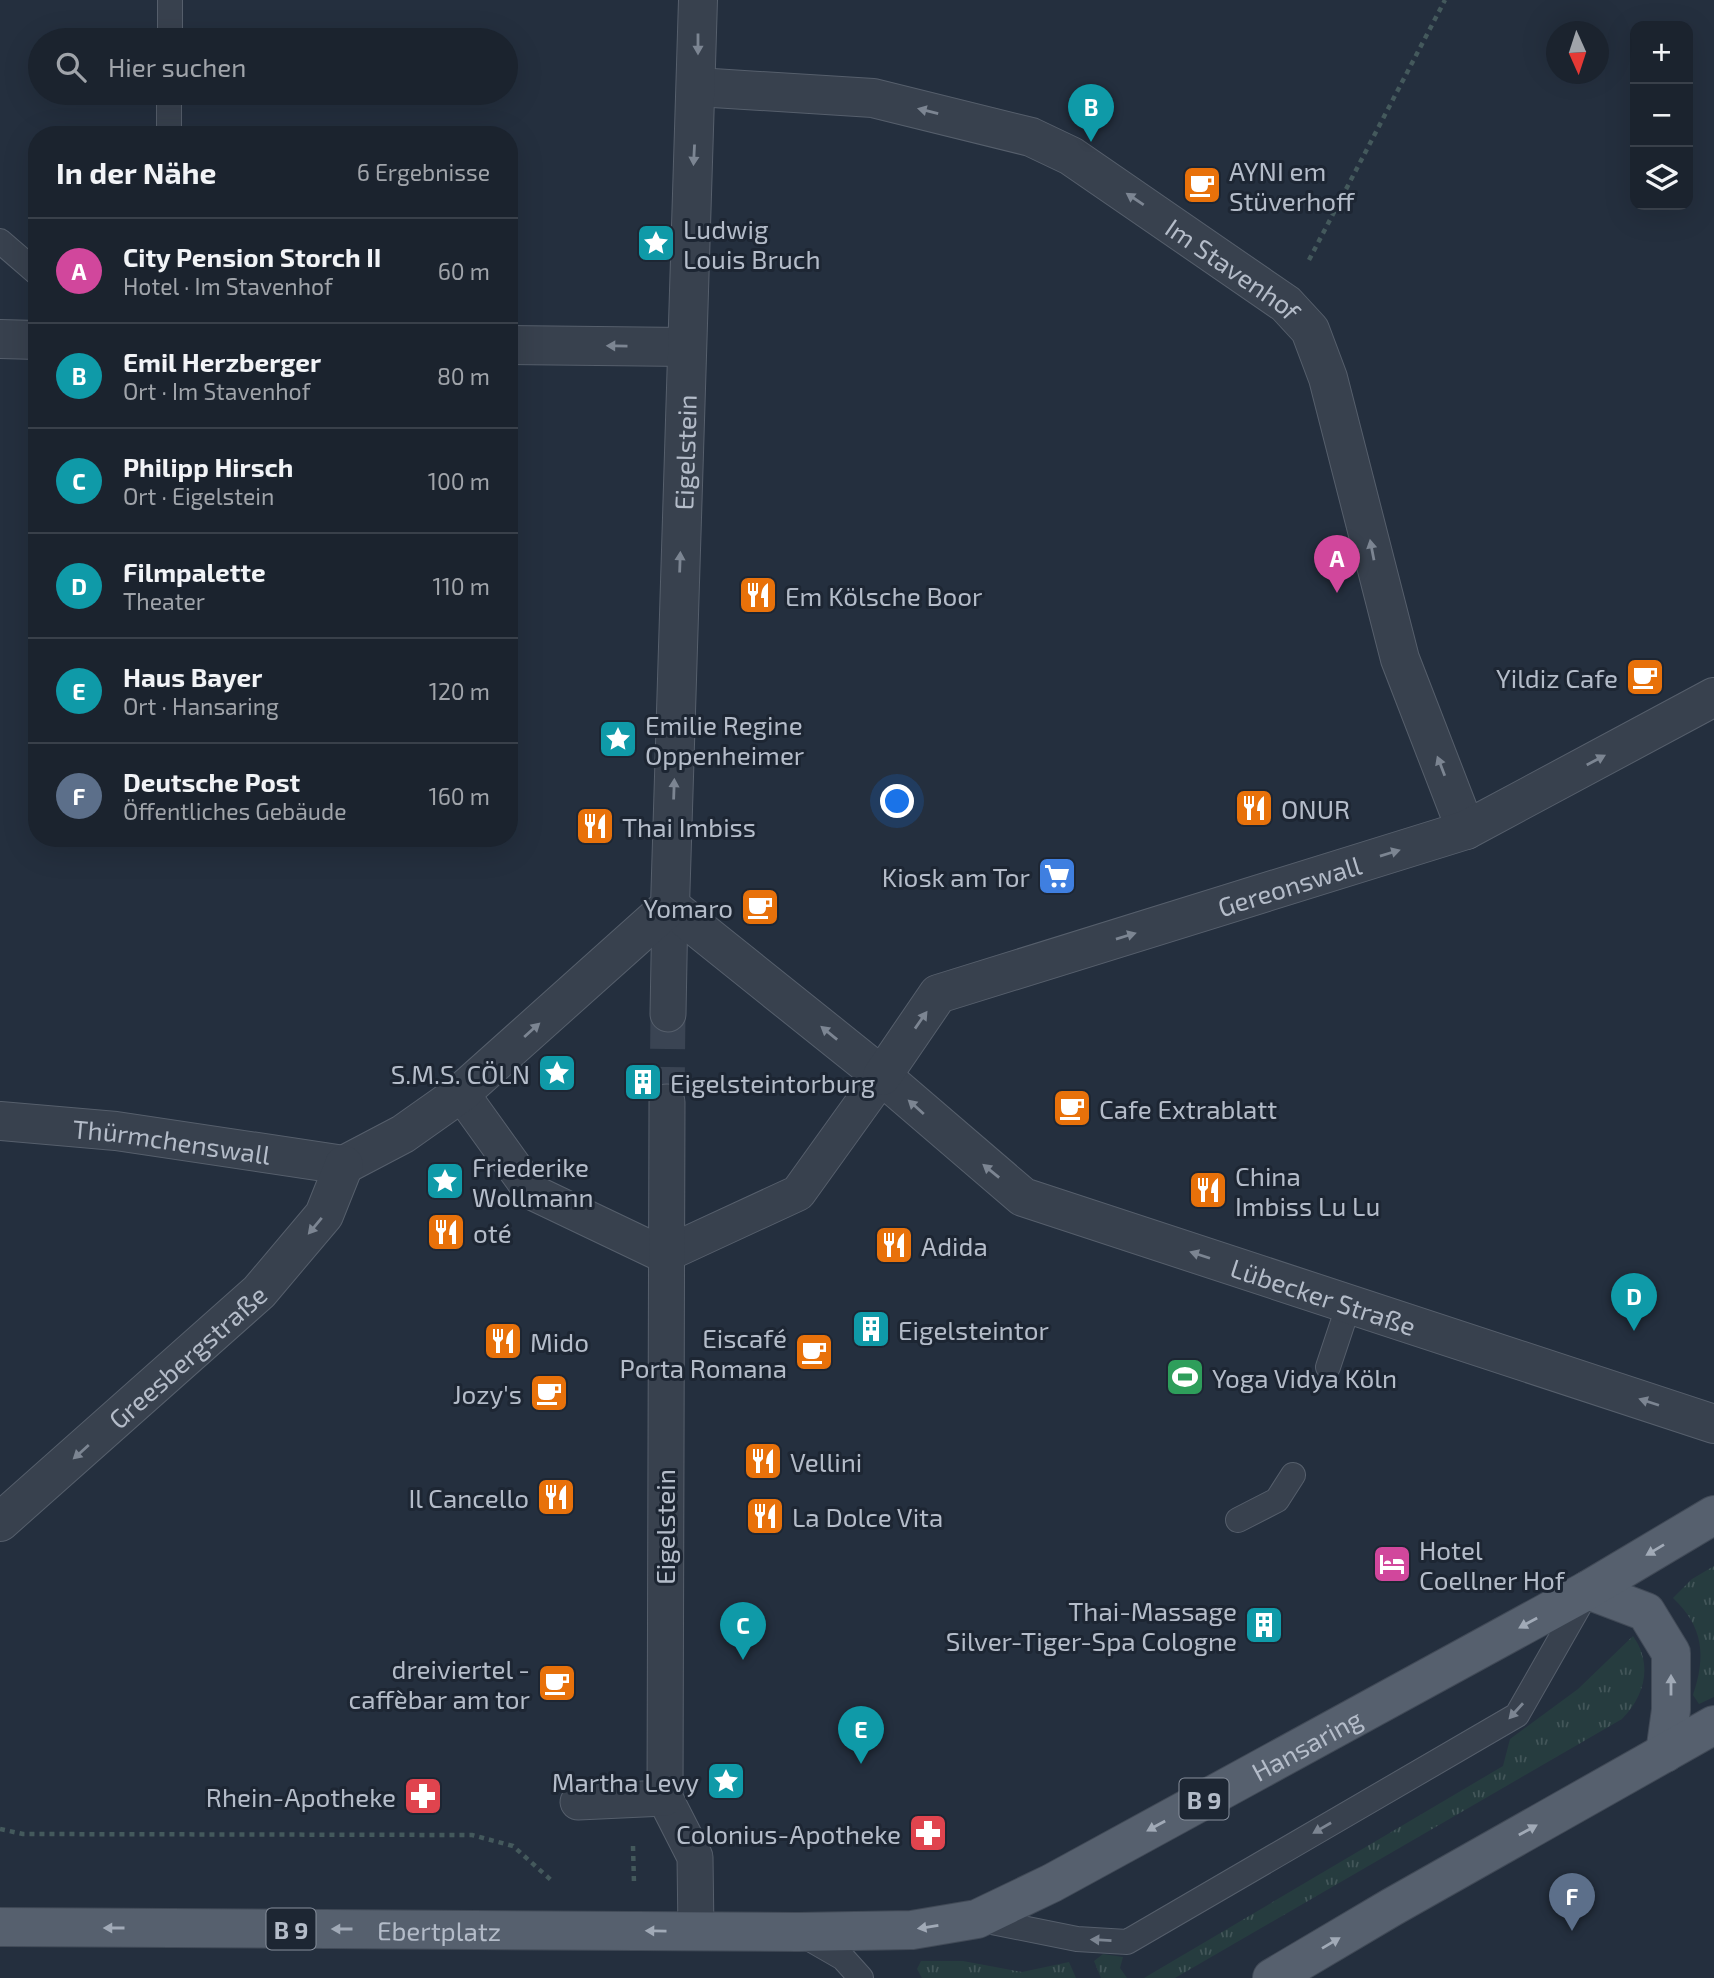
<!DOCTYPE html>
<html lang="de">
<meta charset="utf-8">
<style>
body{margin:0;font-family:"Exo 2",sans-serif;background:#242b36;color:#f1f3f6}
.controls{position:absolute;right:21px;top:21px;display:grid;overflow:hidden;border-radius:14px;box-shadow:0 7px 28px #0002}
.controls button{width:63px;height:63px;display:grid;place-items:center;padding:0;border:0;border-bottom:2px solid #39404a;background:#1b232e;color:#f1f3f6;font:35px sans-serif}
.compass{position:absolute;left:1546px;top:21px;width:63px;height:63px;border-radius:50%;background:#1b232e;box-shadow:0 7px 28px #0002;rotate:177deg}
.you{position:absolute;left:898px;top:802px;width:24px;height:24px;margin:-18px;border:5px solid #fff;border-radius:50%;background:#1a73e8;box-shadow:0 0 0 10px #1a73e833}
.badge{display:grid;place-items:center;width:46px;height:46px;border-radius:50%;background:#8ab4f8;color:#fff;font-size:23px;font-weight:700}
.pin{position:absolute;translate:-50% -58px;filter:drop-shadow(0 2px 4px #0008)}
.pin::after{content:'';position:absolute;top:37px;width:24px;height:21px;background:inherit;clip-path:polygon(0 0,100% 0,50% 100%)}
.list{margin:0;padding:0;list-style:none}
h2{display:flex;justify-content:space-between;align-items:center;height:91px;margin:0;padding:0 28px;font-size:30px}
h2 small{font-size:23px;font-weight:400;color:#a0a4aa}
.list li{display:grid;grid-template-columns:46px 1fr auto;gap:21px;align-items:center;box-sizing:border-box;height:105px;padding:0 28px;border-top:2px solid #39404a}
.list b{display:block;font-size:26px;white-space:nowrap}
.list p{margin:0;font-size:23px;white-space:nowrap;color:#a0a4aa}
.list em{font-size:23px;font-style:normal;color:#a0a4aa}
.icon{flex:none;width:38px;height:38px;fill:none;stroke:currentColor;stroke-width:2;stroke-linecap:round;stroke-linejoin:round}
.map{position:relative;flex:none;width:1714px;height:1978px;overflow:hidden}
.search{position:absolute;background:#1b232e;box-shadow:0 7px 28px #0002;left:28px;top:28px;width:490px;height:77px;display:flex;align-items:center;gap:18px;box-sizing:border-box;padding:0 24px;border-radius:38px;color:#a0a4aa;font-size:26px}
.panel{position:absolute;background:#1b232e;box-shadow:0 7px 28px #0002;left:28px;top:126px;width:490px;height:721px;border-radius:28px}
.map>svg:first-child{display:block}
.grass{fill:url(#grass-tufts)}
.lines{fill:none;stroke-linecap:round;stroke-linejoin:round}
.pedestrian-tunnel{stroke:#3a4453;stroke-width:35;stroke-dasharray:35 18;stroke-linecap:butt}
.service-casing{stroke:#565f6c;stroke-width:26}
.pedestrian-casing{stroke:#565f6c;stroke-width:37}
.minor-casing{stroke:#565f6c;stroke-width:40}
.primary-casing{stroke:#414a57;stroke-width:40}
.path{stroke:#44595c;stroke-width:4.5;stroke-dasharray:5 5;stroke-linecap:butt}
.service{stroke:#38414e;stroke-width:24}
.pedestrian{stroke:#38414e;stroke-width:35}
.minor{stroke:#38414e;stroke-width:38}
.primary{stroke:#56606e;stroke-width:38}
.oneway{fill:#7c8592}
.oneway2{fill:#a1aab7}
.labels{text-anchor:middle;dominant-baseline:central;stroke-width:6;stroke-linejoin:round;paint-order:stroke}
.shield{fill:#1d2633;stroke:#878f9c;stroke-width:2}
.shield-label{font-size:24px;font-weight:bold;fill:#b4bcc9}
.poi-label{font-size:26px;fill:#b4bcc9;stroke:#1d2633;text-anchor:start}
.street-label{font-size:26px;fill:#b4bcc9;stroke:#1d2633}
</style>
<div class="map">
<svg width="1714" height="1978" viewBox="0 0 1714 1978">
<defs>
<pattern id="grass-tufts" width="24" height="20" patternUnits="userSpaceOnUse" patternTransform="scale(1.75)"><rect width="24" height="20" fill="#263c3f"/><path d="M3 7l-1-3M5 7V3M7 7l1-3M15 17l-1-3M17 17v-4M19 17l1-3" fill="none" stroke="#435659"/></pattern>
</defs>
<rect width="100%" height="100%" fill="#242f3e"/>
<g class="grass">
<path d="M1714 1566V1697L1699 1704 1693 1695C1706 1657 1704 1627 1673 1598L1692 1579Z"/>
<path d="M1633 1636C1653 1664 1645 1696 1622 1719L1175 1978H1144L1503 1766 1510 1739 1578 1689Z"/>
<path d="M1103 1954 1123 1957 1120 1968 1127 1978H1101L1094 1961Z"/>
<path d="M921 1961H963L1022 1972 1069 1962 1076 1978H922L917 1969Z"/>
</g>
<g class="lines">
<path class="pedestrian-tunnel" d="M667 1102 668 1014"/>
<defs>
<g id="service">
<path d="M170 40V0"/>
<path d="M169 135V93"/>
<path d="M0 241 37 273"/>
<path d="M1328 1367 1349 1304"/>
<path d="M1238 1520 1277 1500 1293 1475"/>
<path d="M977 1919 1077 1939 1127 1942 1517 1715 1586 1594"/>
<path d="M803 1935 843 1958 861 1978"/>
</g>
<g id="pedestrian">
<path d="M668 1014 670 906"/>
<path d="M461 1093 532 1192 664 1255 798 1193 882 1076"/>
<path d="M667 1102 665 1798 695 1857 696 1932"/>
<path d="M578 1802 665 1798"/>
</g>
<g id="minor">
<path id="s1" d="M697 87 873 98 1031 137 1071 156 1286 304 1310 330 1328 378 1400 659 1466 830"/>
<path d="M0 339 37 340"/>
<path d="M509 345 686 347"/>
<path id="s2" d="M670 906 882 1076 1023 1197 1714 1424"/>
<path id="s3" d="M882 1076 938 994 1466 830 1714 697"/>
<path id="s4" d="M0 1121 116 1131 344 1165"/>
<path id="s5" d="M344 1165 403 1134 461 1093 670 906 698 0"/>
<path id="s6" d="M0 1522 259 1292 324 1215 344 1165"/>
</g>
<g id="primary">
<path d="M1588 1590 1646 1612 1671 1653V1710L1665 1753"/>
<path id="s7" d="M0 1927 798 1932 912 1930 977 1919 1052 1883 1588 1590 1714 1515"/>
<path d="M1272 1978 1392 1907 1714 1725"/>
</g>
</defs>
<use href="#service" class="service-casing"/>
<use href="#pedestrian" class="pedestrian-casing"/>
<use href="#minor" class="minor-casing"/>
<use href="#primary" class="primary-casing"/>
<g class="path">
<path d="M1309 260 1445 0"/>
<path d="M0 1829 23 1834 472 1835 513 1846 551 1880"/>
<path d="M633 1846 634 1883"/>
</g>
<use href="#service" class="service"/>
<use href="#pedestrian" class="pedestrian"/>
<use href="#minor" class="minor"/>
<use href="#primary" class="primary"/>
</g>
<defs><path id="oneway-solid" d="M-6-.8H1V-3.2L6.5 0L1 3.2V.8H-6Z" transform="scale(1.75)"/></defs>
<g class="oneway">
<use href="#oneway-solid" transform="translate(698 44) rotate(90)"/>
<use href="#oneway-solid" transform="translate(928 111) rotate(-166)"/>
<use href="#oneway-solid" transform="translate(694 155) rotate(93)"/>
<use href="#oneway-solid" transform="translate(1135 199) rotate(-146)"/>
<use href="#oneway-solid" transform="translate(617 346) rotate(-179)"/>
<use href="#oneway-solid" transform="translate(1372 550) rotate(-101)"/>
<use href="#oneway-solid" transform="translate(680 562) rotate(-88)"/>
<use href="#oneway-solid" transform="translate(1596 760) rotate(-28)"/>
<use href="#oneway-solid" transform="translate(1441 766) rotate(-111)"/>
<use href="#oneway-solid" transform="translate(674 789) rotate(-88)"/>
<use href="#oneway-solid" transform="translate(1390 853) rotate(-17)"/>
<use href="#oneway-solid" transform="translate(1126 936) rotate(-17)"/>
<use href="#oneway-solid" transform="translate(921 1020) rotate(-55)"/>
<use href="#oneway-solid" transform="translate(532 1030) rotate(-42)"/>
<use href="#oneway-solid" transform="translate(829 1033) rotate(-141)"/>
<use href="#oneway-solid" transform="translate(916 1107) rotate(-138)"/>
<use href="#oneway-solid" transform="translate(991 1171) rotate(-141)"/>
<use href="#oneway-solid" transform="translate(315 1226) rotate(130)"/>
<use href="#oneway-solid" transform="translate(1200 1255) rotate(-162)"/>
<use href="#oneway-solid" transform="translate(1649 1402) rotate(-162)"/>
<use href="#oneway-solid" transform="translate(81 1452) rotate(138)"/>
<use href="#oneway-solid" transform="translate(1516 1711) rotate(132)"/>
<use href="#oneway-solid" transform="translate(1322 1828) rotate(150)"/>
<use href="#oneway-solid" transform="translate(1101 1940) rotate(-177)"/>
</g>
<g class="oneway2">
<use href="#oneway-solid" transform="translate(1655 1550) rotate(149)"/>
<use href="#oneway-solid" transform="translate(1528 1623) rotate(151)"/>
<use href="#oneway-solid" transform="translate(1671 1685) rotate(-90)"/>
<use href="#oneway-solid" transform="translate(1156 1826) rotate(151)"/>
<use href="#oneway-solid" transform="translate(1528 1830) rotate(-29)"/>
<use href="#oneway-solid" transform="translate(928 1927) rotate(171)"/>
<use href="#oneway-solid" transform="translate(114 1928) rotate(-180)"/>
<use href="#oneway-solid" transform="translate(342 1929) rotate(-180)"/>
<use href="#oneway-solid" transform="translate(656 1931) rotate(-179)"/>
<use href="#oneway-solid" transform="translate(1331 1943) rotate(-31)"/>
</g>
<defs>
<symbol id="cafe-square" viewBox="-11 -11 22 22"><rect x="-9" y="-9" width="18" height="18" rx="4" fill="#e8710a" stroke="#1d2633"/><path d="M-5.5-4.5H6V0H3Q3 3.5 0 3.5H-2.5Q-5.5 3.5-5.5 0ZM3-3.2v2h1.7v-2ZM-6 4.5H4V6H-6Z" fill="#fff"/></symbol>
<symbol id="sight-square" viewBox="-11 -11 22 22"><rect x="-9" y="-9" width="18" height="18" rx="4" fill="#0f9aa8" stroke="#1d2633"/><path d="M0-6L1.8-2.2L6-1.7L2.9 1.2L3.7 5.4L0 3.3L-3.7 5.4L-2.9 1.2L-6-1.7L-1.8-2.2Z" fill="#fff"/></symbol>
<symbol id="restaurant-square" viewBox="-11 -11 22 22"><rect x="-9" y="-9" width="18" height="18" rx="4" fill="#e8710a" stroke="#1d2633"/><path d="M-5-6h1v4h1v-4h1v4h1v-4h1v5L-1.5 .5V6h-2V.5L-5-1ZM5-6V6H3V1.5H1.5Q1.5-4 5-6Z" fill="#fff"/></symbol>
<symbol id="supermarket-square" viewBox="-11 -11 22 22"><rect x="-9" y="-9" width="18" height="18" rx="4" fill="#3f7fe0" stroke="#1d2633"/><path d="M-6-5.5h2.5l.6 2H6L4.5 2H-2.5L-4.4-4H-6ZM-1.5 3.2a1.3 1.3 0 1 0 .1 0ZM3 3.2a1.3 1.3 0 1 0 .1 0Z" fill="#fff"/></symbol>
<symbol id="building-square" viewBox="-11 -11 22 22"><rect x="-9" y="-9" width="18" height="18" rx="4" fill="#0f9aa8" stroke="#1d2633"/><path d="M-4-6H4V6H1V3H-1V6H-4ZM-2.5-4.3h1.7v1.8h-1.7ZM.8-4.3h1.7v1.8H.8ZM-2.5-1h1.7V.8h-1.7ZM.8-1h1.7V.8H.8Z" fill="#fff"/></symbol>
<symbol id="stadium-square" viewBox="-11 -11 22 22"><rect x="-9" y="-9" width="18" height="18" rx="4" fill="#2e9e5b" stroke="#1d2633"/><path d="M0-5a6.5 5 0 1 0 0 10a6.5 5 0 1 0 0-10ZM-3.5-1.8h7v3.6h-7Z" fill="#fff"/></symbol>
<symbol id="hotel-square" viewBox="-11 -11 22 22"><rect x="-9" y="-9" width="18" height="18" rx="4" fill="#d1479c" stroke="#1d2633"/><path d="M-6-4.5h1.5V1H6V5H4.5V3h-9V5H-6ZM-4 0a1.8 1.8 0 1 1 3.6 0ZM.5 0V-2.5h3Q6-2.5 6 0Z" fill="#fff"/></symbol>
<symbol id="pharmacy-square" viewBox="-11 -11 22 22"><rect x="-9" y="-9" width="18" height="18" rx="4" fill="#e0444e" stroke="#1d2633"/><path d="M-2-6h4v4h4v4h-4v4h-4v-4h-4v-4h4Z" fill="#fff"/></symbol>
</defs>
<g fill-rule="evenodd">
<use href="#cafe-square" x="1180" y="163" width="44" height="44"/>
<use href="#sight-square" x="634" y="221" width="44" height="44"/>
<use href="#restaurant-square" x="736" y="573" width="44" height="44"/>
<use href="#cafe-square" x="1623" y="655" width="44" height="44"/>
<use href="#sight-square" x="596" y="717" width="44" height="44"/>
<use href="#restaurant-square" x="1232" y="786" width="44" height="44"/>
<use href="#restaurant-square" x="573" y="804" width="44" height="44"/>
<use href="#supermarket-square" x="1035" y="854" width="44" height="44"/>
<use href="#cafe-square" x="738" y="885" width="44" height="44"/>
<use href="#sight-square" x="535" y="1051" width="44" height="44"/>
<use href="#building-square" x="621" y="1060" width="44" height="44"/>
<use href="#cafe-square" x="1050" y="1086" width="44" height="44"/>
<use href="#sight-square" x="423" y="1159" width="44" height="44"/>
<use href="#restaurant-square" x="1186" y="1168" width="44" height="44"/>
<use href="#restaurant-square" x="424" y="1210" width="44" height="44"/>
<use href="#restaurant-square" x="872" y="1223" width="44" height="44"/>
<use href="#building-square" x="849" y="1307" width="44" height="44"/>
<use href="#restaurant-square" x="481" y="1319" width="44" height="44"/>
<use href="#cafe-square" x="792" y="1330" width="44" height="44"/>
<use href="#stadium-square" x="1163" y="1355" width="44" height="44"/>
<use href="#cafe-square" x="527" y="1371" width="44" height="44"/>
<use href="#restaurant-square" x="741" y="1439" width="44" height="44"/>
<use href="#restaurant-square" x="534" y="1475" width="44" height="44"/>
<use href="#restaurant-square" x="743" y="1494" width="44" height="44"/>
<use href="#hotel-square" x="1370" y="1542" width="44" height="44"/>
<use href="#building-square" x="1242" y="1603" width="44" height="44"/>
<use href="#cafe-square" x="535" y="1661" width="44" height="44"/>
<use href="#sight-square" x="704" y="1759" width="44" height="44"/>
<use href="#pharmacy-square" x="401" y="1774" width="44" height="44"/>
<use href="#pharmacy-square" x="906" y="1811" width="44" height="44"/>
</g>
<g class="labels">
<g class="shield">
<rect x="1179.5" y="1778.5" width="49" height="41" rx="5"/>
<rect x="266.5" y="1908.5" width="49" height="41" rx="5"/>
</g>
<g class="shield-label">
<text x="1204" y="1799">B 9</text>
<text x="291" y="1929">B 9</text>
</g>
<g class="poi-label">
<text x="1229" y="170">AYNI em<tspan x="1229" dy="30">Stüverhoff</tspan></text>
<text x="683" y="228">Ludwig<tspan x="683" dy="30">Louis Bruch</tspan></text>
<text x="785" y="595">Em Kölsche Boor</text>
<text x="1618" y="677" text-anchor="end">Yildiz Cafe</text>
<text x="645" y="724">Emilie Regine<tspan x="645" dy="30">Oppenheimer</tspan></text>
<text x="1281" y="808">ONUR</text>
<text x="622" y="826">Thai Imbiss</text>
<text x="1030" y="876" text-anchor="end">Kiosk am Tor</text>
<text x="733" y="907" text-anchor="end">Yomaro</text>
<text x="530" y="1073" text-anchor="end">S.M.S. CÖLN</text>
<text x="670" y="1082">Eigelsteintorburg</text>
<text x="1099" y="1108">Cafe Extrablatt</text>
<text x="472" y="1166">Friederike<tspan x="472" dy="30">Wollmann</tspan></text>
<text x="1235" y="1175">China<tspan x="1235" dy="30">Imbiss Lu Lu</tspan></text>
<text x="473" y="1232">oté</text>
<text x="921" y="1245">Adida</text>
<text x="898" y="1329">Eigelsteintor</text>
<text x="787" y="1337" text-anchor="end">Eiscafé<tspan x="787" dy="30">Porta Romana</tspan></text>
<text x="530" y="1341">Mido</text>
<text x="1212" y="1377">Yoga Vidya Köln</text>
<text x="522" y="1393" text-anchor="end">Jozy's</text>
<text x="790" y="1461">Vellini</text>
<text x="529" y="1497" text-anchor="end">Il Cancello</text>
<text x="792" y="1516">La Dolce Vita</text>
<text x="1419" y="1549">Hotel<tspan x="1419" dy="30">Coellner Hof</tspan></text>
<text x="1237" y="1610" text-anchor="end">Thai-Massage<tspan x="1237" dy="30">Silver-Tiger-Spa Cologne</tspan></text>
<text x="530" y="1668" text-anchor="end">dreiviertel -<tspan x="530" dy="30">caffèbar am tor</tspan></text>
<text x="699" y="1781" text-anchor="end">Martha Levy</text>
<text x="396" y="1796" text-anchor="end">Rhein-Apotheke</text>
<text x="901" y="1833" text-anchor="end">Colonius-Apotheke</text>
</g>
<g class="street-label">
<text stroke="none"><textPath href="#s1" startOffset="581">Im Stavenhof</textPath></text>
<text stroke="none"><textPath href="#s5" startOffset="872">Eigelstein</textPath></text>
<text stroke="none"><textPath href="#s3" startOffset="467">Gereonswall</textPath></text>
<text stroke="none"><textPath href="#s4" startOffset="173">Thürmchenswall</textPath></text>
<text stroke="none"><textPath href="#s2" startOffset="774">Lübecker Straße</textPath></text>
<text stroke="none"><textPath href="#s6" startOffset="250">Greesbergstraße</textPath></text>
<text transform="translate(664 1527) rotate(-90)">Eigelstein</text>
<text stroke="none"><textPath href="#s7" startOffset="1351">Hansaring</textPath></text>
<text stroke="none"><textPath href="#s7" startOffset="439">Ebertplatz</textPath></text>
</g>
</g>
</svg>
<div class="controls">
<button>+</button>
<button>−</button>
<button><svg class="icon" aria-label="layers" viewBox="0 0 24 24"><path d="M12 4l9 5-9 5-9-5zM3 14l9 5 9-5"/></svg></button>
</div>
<svg class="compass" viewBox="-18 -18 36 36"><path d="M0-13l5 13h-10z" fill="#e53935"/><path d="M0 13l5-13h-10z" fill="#a0a4aa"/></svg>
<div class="you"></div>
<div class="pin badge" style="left:1337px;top:593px;background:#d1479c">A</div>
<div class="pin badge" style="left:1091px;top:142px;background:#0f9aa8">B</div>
<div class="pin badge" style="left:743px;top:1660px;background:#0f9aa8">C</div>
<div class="pin badge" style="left:1634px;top:1331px;background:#0f9aa8">D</div>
<div class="pin badge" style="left:861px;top:1764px;background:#0f9aa8">E</div>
<div class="pin badge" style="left:1572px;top:1931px;background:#5c6f8a">F</div>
<div class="search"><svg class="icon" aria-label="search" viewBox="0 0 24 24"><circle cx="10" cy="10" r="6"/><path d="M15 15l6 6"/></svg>Hier suchen</div>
<section class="panel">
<h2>In der Nähe<small>6 Ergebnisse</small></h2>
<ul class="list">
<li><span class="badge" style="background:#d1479c">A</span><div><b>City Pension Storch II</b><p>Hotel · Im Stavenhof</p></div><em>60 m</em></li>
<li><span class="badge" style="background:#0f9aa8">B</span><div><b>Emil Herzberger</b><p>Ort · Im Stavenhof</p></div><em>80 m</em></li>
<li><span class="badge" style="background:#0f9aa8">C</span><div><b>Philipp Hirsch</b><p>Ort · Eigelstein</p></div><em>100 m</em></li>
<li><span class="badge" style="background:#0f9aa8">D</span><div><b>Filmpalette</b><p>Theater</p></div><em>110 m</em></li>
<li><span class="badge" style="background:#0f9aa8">E</span><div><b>Haus Bayer</b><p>Ort · Hansaring</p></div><em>120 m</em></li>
<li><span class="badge" style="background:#5c6f8a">F</span><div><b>Deutsche Post</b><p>Öffentliches Gebäude</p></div><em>160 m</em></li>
</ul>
</section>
</div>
